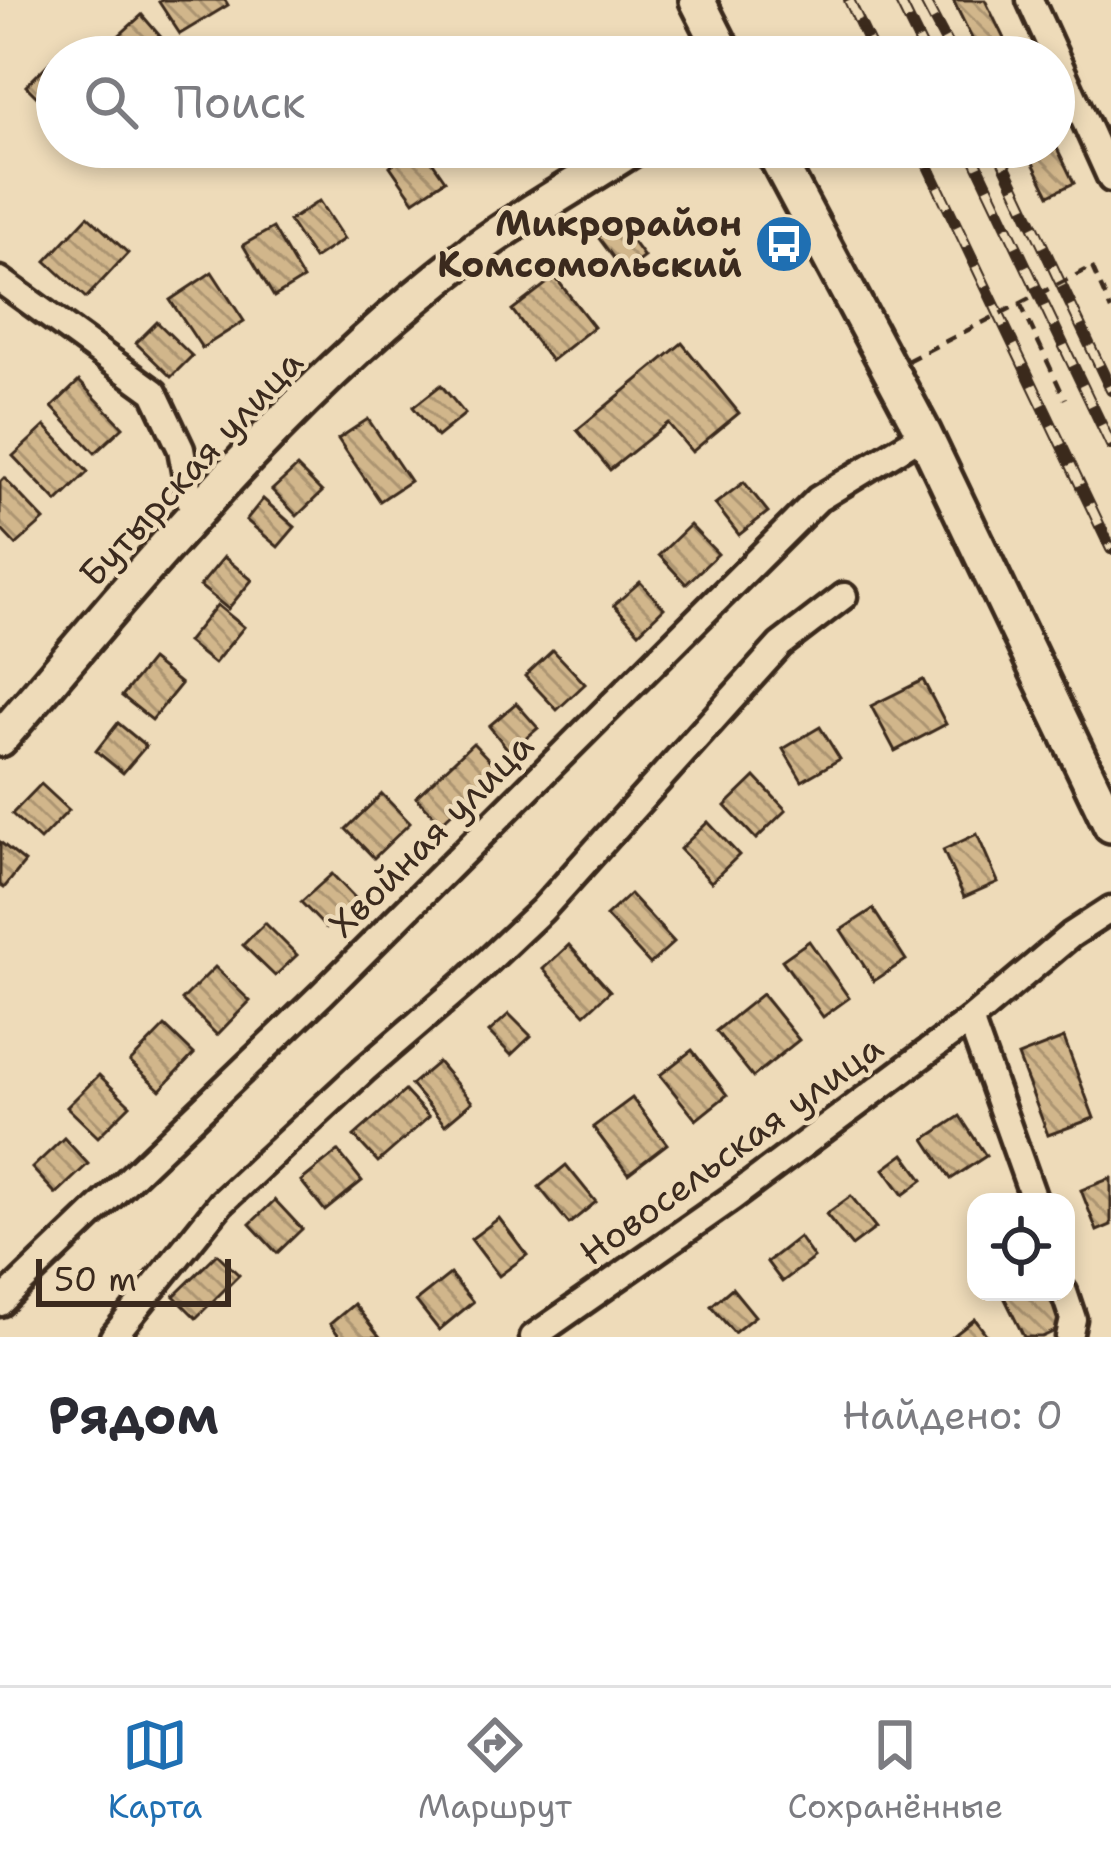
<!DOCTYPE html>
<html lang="ru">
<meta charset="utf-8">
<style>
body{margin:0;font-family:"Shantell Sans",sans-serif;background:#f2f2f3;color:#2b2b33}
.controls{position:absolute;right:36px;bottom:36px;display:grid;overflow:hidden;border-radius:24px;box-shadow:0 6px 18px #0003}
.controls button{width:108px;height:108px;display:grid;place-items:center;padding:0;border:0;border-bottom:3px solid #e1e1e2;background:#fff;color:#2b2b33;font:60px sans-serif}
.scale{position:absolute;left:36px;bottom:30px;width:195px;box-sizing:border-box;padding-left:12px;border:6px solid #3b2a1e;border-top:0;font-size:33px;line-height:42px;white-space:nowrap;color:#3b2a1e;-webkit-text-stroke:9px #eedbb9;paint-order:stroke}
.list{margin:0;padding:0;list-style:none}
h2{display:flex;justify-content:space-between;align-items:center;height:156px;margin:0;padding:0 48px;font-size:51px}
h2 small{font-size:39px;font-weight:400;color:#7c7c81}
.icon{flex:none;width:66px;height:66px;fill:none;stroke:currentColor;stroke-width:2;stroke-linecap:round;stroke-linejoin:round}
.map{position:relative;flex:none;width:1111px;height:1337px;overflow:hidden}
.search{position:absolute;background:#fff;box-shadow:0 6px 18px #0003;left:36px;right:36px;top:36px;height:132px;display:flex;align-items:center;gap:30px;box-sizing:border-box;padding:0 42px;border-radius:66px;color:#7c7c81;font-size:45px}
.sheet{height:348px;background:#fff}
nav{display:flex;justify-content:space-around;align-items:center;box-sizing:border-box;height:168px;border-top:3px solid #e1e1e2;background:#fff;font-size:33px;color:#7c7c81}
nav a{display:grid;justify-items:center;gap:6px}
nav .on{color:#1f6fb2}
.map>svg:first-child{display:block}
.building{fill:url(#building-back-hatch);stroke:#3b2a1e;stroke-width:3}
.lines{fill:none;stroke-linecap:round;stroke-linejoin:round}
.street-casing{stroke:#3b2a1e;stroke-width:33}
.secondary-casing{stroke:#3b2a1e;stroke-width:42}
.path{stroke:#3b2a1e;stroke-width:4.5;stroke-dasharray:12 9;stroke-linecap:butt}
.street{stroke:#eedbb9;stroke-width:24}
.secondary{stroke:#eedbb9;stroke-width:33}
.rail-casing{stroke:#3b2a1e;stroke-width:12}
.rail{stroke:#eedbb9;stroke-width:8;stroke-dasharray:22;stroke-linecap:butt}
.path-bridge{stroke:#3b2a1e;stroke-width:4.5;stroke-dasharray:12 9;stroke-linecap:butt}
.labels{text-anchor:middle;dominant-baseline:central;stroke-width:9;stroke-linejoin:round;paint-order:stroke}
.poi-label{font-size:36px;font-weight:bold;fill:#3b2a1e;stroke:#eedbb9;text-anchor:end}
.street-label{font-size:36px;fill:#3b2a1e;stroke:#eedbb9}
</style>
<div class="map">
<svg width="1111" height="1337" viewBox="0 0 1111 1337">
<defs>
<pattern id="building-back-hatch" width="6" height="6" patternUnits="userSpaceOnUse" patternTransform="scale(3)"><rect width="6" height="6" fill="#d1b68b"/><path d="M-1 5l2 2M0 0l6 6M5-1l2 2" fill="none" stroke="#ab9471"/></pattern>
</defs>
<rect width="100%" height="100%" fill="#eedbb9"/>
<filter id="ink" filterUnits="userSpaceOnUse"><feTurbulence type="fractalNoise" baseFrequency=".00833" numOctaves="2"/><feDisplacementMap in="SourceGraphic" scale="24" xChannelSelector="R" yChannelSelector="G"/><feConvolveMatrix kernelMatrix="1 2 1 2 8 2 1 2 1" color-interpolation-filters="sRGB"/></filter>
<g filter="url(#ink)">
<g class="building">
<path d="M162 0H225L228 5 180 34 159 2Z"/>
<path d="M953 0H985L1013 57H981Z"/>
<path d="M142 15 166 43 150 57H127L113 41Z"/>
<path d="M53 59 57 63 56 116 26 86Z"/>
<path d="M1054 142 1074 183 1049 195 1025 147H1054Z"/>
<path d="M417 147H422L445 180 414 201 390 166Z"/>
<path d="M319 201 344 239 314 259 289 221Z"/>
<path d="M88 216 128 253 86 298 46 261Z"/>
<path d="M618 222 644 257 624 272 598 237Z"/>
<path d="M273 228 303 279 274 297 243 245Z"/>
<path d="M212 272 244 321 202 348 170 300Z"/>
<path d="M555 277 594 327 551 361 512 310Z"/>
<path d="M157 322 192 356 171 377 136 343Z"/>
<path d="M682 343 739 413 692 452 668 423 610 470 577 430Z"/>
<path d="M79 381 123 427 95 453 52 407Z"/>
<path d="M441 385 465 414 437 437 413 407Z"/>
<path d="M368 419 410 481 380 501 338 439Z"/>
<path d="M45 426 88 472 57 502 13 456Z"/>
<path d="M297 467 322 492 297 516 272 490Z"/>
<path d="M4 478 44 520 16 545 0 528V482Z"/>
<path d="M744 482 768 512 739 535 715 504Z"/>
<path d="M263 499 295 527 278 547 246 520Z"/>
<path d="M690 525 718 554 686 584 659 555Z"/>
<path d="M224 557 252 580 228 609 200 586Z"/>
<path d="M640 582 664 608 639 632 614 605Z"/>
<path d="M217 605 244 627 214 664 187 642Z"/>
<path d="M553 650 585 684 557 710 525 676Z"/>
<path d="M151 660 181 684 152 720 122 696Z"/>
<path d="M923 680 946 724 895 751 871 706Z"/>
<path d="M516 703 538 728 510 752 489 726Z"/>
<path d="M118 723 146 746 123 773 96 751Z"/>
<path d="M820 727 840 759 802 781 783 749Z"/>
<path d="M473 743 498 769 441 823 416 797Z"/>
<path d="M755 777 786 810 756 839 725 806Z"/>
<path d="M41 784 69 810 40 840 12 814Z"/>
<path d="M382 794 410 823 374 858 346 829Z"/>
<path d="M708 822 739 855 711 882 680 849Z"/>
<path d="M977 834 998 882 964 897 943 850Z"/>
<path d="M0 842 25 862 4 888 0 885Z"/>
<path d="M332 874 357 900 326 928 301 902Z"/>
<path d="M630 894 674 942 650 964 606 916Z"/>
<path d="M873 909 906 960 874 981 841 930Z"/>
<path d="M265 923 297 955 275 976 243 945Z"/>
<path d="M809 941 849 998 823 1017 782 960Z"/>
<path d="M569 945 610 991 585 1014 543 969Z"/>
<path d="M215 967 250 1001 217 1035 182 1000Z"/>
<path d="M762 994 799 1040 753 1077 716 1031Z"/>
<path d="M509 1014 531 1036 511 1055 489 1032Z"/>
<path d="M165 1026 194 1054 160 1090 130 1062Z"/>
<path d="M1064 1038 1094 1118 1048 1135 1018 1056Z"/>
<path d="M692 1050 727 1095 696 1120 660 1075Z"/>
<path d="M438 1062 472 1102 445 1125 411 1085Z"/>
<path d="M99 1075 130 1105 98 1137 67 1107Z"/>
<path d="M405 1091 429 1117 378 1162 354 1136Z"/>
<path d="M632 1098 667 1144 628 1174 593 1127Z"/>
<path d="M960 1116 986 1156 951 1179 925 1139Z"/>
<path d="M64 1138 88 1164 56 1194 32 1168Z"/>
<path d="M338 1151 362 1181 325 1211 301 1181Z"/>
<path d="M904 1154 923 1180 903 1195 884 1169Z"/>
<path d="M566 1165 596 1202 569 1224 539 1187Z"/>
<path d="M1111 1178V1225L1097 1231 1081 1190Z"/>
<path d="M851 1196 876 1228 852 1246 826 1214Z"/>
<path d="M275 1200 302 1229 277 1253 250 1224Z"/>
<path d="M499 1218 527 1255 499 1276 471 1239Z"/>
<path d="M799 1237 814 1258 782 1282 767 1262Z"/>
<path d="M217 1254 239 1275 196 1318 174 1296Z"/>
<path d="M450 1274 473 1302 439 1330 416 1301Z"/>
<path d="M732 1288 755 1316 734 1333 711 1306Z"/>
<path d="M1010 1292H1049L1066 1326 1042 1337H1024L1003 1295Z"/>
<path d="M354 1304 380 1337H340L330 1324Z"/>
<path d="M975 1319 988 1337H952Z"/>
</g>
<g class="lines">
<defs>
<g id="street">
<path d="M1030 0 1111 179"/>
<path d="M0 280 154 392 181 449 193 515"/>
<path d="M970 1020 1035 1202"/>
<path d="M1064 1292 1073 1319 1069 1337"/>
<path d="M0 1303 322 994 818 499 924 434"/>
<path d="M113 1337 221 1203 365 1069 468 980 542 910 780 645 844 596"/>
<path d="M533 1337 732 1198 970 1020 1071 935 1111 909"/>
</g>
<g id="secondary">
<path d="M697 0 726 57"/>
<path d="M771 147 924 434 1111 825"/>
<path d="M0 739C146 569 288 393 467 256 520 216 580 183 635 147"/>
</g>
</defs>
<use href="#street" class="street-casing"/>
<use href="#secondary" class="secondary-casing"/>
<g class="path">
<path d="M1092 267 1111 310"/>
<path d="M1020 303 1065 399"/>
</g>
<use href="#street" class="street"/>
<use href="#secondary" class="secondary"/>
<defs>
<g id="rail">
<path d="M849 0 876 57"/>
<path d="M899 0 927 57"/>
<path d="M924 0 954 57"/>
<path d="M919 147 1111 549"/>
<path d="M969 147 1111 445"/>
<path d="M996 147 1111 390"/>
</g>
</defs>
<use href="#rail" class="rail-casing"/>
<use href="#rail" class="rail"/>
<path class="path-bridge" d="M907 361 1092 267"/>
</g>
</g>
<defs>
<symbol id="bus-disc" viewBox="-11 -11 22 22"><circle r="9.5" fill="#1f6fb2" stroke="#eedbb9"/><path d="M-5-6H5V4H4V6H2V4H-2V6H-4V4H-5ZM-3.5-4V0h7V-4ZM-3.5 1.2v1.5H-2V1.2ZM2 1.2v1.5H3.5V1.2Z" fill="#fff"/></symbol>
</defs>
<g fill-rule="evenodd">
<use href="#bus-disc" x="751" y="211" width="66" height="66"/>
</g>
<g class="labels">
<g class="poi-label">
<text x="742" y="223">Микрорайон<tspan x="742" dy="41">Комсомольский</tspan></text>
</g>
<g class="street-label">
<text transform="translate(191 468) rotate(-47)">Бутырская улица</text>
<text transform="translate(431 835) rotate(-45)">Хвойная улица</text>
<text transform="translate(731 1150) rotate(-36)">Новосельская улица</text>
</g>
</g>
</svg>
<div class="controls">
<button><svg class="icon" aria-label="locate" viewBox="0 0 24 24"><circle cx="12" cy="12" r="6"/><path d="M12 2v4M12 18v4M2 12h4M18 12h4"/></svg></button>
</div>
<div class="scale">50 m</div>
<div class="search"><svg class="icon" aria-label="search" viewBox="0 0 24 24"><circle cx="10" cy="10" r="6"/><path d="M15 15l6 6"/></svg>Поиск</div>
</div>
<section class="sheet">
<h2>Рядом<small>Найдено: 0</small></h2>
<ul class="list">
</ul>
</section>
<nav>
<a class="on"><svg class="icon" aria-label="map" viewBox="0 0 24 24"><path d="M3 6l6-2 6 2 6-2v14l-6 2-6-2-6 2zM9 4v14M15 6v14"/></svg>Карта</a>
<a><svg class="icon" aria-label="directions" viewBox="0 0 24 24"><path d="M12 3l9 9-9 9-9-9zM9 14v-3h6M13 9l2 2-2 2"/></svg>Маршрут</a>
<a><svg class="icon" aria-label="saved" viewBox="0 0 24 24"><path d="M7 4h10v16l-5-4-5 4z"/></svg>Сохранённые</a>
</nav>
